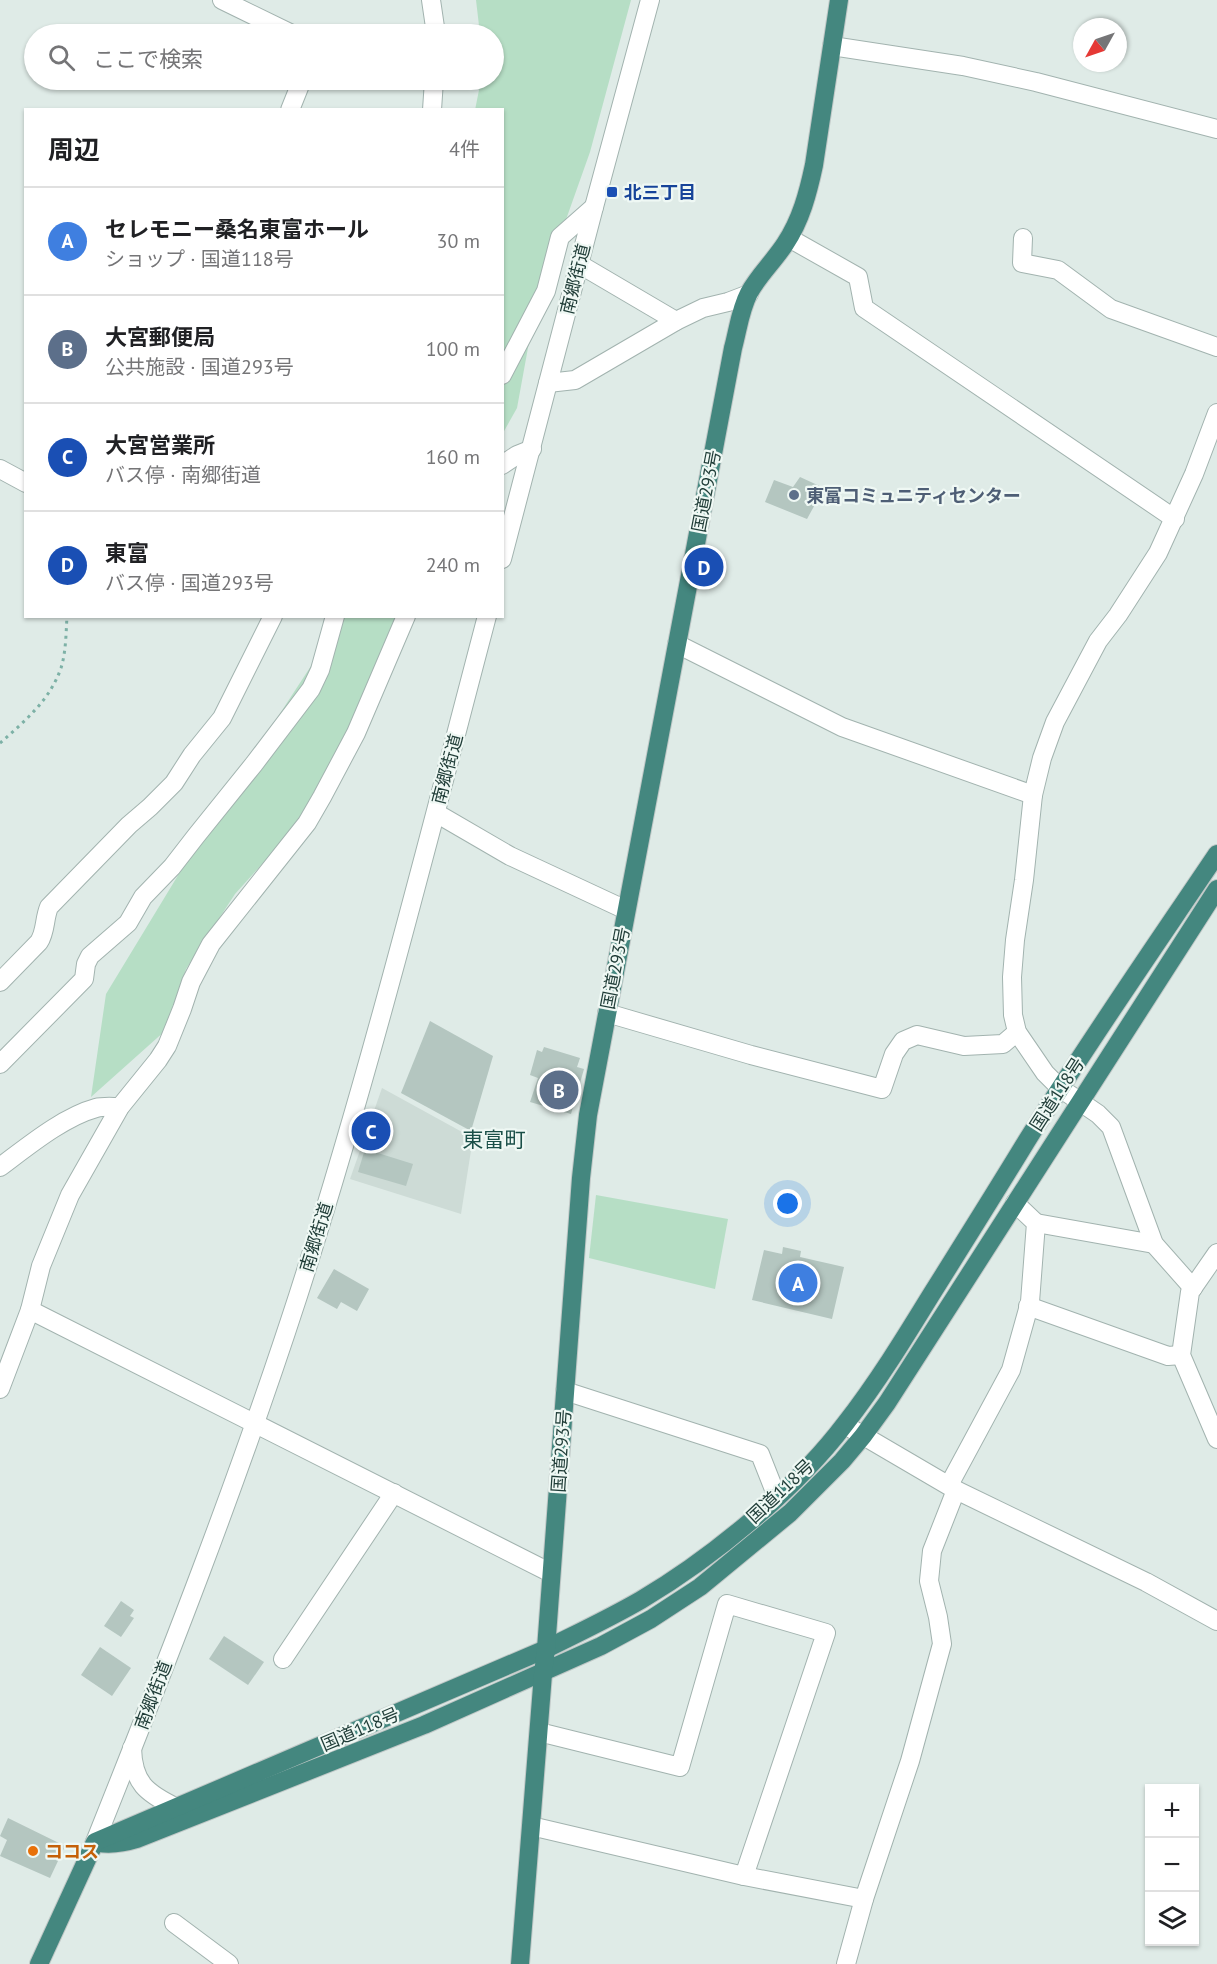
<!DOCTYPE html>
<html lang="ja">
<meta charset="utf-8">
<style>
body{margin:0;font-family:"PT Sans","Noto Sans JP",sans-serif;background:#f2f2f2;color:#202124}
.controls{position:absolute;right:18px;bottom:18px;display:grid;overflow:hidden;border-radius:0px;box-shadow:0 2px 4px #0004}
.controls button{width:54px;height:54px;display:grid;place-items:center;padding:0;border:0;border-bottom:2px solid #e0e0e0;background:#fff;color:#202124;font:30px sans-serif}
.compass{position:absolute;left:1073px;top:18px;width:54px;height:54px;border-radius:50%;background:#fff;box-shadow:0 2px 4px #0004;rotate:230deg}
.you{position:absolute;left:788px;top:1204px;width:21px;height:21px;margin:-15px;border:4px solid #fff;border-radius:50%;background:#1a73e8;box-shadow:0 0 0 9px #1a73e833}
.badge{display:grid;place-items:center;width:39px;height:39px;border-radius:50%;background:#835036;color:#fff;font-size:20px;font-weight:700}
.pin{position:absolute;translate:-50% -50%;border:3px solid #fff;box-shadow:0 2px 6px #0006}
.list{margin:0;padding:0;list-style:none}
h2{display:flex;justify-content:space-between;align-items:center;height:78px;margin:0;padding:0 24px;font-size:26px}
h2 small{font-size:20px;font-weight:400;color:#757577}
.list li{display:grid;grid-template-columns:39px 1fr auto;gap:18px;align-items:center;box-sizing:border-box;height:108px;padding:0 24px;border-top:2px solid #e0e0e0}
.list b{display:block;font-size:22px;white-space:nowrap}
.list p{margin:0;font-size:20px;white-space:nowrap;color:#757577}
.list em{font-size:20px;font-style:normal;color:#757577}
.icon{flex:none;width:33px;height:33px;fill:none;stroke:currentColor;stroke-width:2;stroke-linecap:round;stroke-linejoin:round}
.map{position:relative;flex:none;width:1217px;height:1964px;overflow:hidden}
.search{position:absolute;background:#fff;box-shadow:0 2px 4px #0004;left:24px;top:24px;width:480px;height:66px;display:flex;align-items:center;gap:15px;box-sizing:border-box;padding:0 21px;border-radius:33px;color:#757577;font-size:22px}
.panel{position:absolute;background:#fff;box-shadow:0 2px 4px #0004;left:24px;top:108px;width:480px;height:510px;border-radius:0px}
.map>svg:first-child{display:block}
.built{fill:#cddbd6}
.green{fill:#b6dec5}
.building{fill:#b4c6c0}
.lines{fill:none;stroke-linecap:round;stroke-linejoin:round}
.minor-casing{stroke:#a2b3af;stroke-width:20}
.tertiary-casing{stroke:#a2b3af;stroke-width:20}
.trunk-casing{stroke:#c0c8c7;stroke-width:20}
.path{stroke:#7db1a6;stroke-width:3;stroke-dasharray:3 4.5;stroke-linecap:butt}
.minor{stroke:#fff;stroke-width:18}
.tertiary{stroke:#fff;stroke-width:18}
.trunk{stroke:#44877f;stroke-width:18}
.transit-dot{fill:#1a4fb4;stroke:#eff8f4;stroke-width:2}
.service-dot{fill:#5c6f8a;stroke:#eff8f4;stroke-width:2}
.food-dot{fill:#e8710a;stroke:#eff8f4;stroke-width:2}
.labels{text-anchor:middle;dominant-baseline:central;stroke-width:4.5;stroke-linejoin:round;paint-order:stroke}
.transit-label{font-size:18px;font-weight:bold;fill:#164399;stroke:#eff8f4;text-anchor:start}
.street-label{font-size:18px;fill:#1f3c37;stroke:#eff8f4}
.service-label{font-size:18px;font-weight:bold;fill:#4e5e75;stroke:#eff8f4;text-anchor:start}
.food-label{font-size:18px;font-weight:bold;fill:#c56008;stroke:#eff8f4;text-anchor:start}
.quarter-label{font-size:21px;fill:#1a4f48;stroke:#eff8f4}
</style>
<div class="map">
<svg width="1217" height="1964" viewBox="0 0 1217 1964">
<rect width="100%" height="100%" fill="#dfebe7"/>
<path class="built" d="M382 1088 473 1138 461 1214 350 1179Z"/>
<g class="green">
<path d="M476 0H631L590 152 536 304 517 408 503 433 502 110H475L481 80H494V34H480Z"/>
<path d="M343 617H397L347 734 301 821 235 894 186 969 166 1030 91 1097 106 994 228 793Z"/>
<path d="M596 1195 728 1219 715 1289 589 1258Z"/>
</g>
<g class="building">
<path d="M800 477 824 488 807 519 765 502 774 480 793 487Z"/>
<path d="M430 1021 493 1056 471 1131 401 1093Z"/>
<path d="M544 1047 580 1058 577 1067 584 1069 571 1114 530 1102 538 1078 530 1075 537 1050 542 1052Z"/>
<path d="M365 1149 413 1164 406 1186 358 1172Z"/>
<path d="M783 1247 801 1251 800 1257 844 1267 832 1319 752 1300 764 1250 782 1254Z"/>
<path d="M334 1269 369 1289 357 1311 341 1302 337 1309 317 1298Z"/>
<path d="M121 1601 134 1610 130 1616 134 1618 121 1637 104 1626Z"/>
<path d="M224 1636 264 1662 248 1685 209 1659Z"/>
<path d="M100 1647 131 1668 112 1696 81 1675Z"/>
<path d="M8 1818 65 1846 50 1878 0 1856 7 1840 0 1836Z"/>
</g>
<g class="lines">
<defs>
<g id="minor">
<path d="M222 0 292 34"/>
<path d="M431 0 436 34"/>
<path d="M290 110 302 80"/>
<path d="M432 110 434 80"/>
<path d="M789 238 858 277 864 308 1175 519"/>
<path d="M1023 238 1022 263 1058 270 1111 309 1217 347"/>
<path d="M579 264 676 321"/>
<path d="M502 375 546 291 560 237 594 207"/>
<path d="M548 383 575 380 676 321 703 308 728 302 749 294"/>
<path d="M502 465 517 455 532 449"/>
<path d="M0 469 26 483"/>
<path d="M677 644 842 727 1033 795"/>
<path d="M436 813 510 856 626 910"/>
<path d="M0 982 39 942C46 931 44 919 49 907L129 825 150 807 174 783 192 755 222 718 273 616"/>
<path d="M607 1013 751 1055 882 1089 894 1054 903 1041 917 1035 964 1046 1003 1044 1017 1032"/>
<path d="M0 1064 84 979 86 964 90 956 128 923 143 897 172 867 196 836 254 764 311 689 320 670 335 616"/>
<path d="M0 1167C27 1147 63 1117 96 1108 103 1106 112 1107 120 1107"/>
<path d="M1036 1223 1154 1244"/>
<path d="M1217 1253 1190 1292 1181 1355 1217 1439"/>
<path d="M1193 1288 1154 1244 1111 1127 1098 1114 1060 1088 1045 1073 1017 1032 1013 1015 1012 977 1015 940 1024 880 1033 795 1042 758 1055 722 1098 641 1118 615 1158 553 1194 474 1217 413"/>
<path d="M1028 1306 1168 1356 1181 1355"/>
<path d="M30 1310 551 1573"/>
<path d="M0 1389 30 1310 41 1266 70 1195 120 1107 158 1060 167 1046 182 1009 191 982 211 944 307 823 322 797 356 733 406 616"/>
<path d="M565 1391 760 1454 777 1497"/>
<path d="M949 1485 1011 1370 1030 1302 1036 1223 1015 1203"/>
<path d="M283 1659 394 1493"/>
<path d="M539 1732 680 1767 727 1604 826 1633 744 1876"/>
<path d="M132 1748C133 1783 146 1793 177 1808"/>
<path d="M531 1826 744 1876 864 1899"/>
<path d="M174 1923 229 1964"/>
<path d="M846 1964 864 1899 910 1761 942 1644 938 1617 929 1581 932 1551 956 1490"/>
</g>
<g id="tertiary">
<path d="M832 46 963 66 1036 82 1217 129"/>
<path d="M502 559 594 207 650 0"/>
<path d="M845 1425 956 1490 1146 1582 1217 1621"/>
<path d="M95 1842C167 1662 238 1481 298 1296 370 1072 427 844 487 616"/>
</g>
<g id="trunk">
<path d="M99 1843C113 1845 124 1843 137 1839L424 1725 601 1646 651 1619 700 1587 790 1513 842 1461 863 1436 887 1403 1217 889"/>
<path d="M39 1964 95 1842 546 1649C578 1633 610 1618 641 1600 712 1558 795 1490 845 1424 877 1383 904 1339 931 1295 963 1244 995 1193 1026 1142 1087 1044 1153 949 1217 854"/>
<path d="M520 1964 543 1674 546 1649 581 1178 588 1115 733 348C738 330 740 310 749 293 758 276 774 261 785 244 801 220 808 193 814 165L839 0"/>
</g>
</defs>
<use href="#minor" class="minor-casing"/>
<use href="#tertiary" class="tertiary-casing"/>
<use href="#trunk" class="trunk-casing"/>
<path class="path" d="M0 743C25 721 50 700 61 668 66 652 66 633 67 616"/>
<use href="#minor" class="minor"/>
<use href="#tertiary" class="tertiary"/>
<use href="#trunk" class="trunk"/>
</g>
<rect class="transit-dot" x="606" y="186" width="12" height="12" rx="3"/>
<circle class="service-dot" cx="794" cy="495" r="6"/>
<circle class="food-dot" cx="33" cy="1851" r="6"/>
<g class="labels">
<g class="transit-label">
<text x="624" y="192">北三丁目</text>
</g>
<g class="street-label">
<text transform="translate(575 279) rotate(-76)">南郷街道</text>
<text transform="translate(706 491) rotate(-79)">国道293号</text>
<text transform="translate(447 769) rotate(-75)">南郷街道</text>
<text transform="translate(615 968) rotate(-79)">国道293号</text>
<text transform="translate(1057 1094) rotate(-57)">国道118号</text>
<text transform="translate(316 1237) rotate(-73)">南郷街道</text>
<text transform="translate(561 1451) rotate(-86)">国道293号</text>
<text transform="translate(780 1491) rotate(-43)">国道118号</text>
<text transform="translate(153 1695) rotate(-69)">南郷街道</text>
<text transform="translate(360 1729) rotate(-23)">国道118号</text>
</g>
<g class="service-label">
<text x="806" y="495">東富コミュニティセンター</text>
</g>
<g class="food-label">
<text x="45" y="1851">ココス</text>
</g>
<g class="quarter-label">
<text x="494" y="1139">東富町</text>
</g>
</g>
</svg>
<div class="controls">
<button>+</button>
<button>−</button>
<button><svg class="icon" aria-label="layers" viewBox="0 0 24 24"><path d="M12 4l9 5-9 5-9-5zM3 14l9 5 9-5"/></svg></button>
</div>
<svg class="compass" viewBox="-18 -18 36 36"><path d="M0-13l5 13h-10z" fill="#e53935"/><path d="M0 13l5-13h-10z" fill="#757577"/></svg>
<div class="you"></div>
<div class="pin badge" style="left:798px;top:1283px;background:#3f7fe0">A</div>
<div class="pin badge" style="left:559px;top:1090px;background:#5c6f8a">B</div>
<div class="pin badge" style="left:371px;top:1131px;background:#1a4fb4">C</div>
<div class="pin badge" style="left:704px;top:567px;background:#1a4fb4">D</div>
<div class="search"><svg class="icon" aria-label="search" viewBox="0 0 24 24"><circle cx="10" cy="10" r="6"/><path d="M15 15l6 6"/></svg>ここで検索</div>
<section class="panel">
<h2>周辺<small>4件</small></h2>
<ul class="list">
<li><span class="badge" style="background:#3f7fe0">A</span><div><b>セレモニー桑名東富ホール</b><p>ショップ · 国道118号</p></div><em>30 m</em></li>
<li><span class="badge" style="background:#5c6f8a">B</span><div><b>大宮郵便局</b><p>公共施設 · 国道293号</p></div><em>100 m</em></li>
<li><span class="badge" style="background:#1a4fb4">C</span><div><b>大宮営業所</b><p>バス停 · 南郷街道</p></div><em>160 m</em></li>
<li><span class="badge" style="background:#1a4fb4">D</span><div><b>東富</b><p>バス停 · 国道293号</p></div><em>240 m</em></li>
</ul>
</section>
</div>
